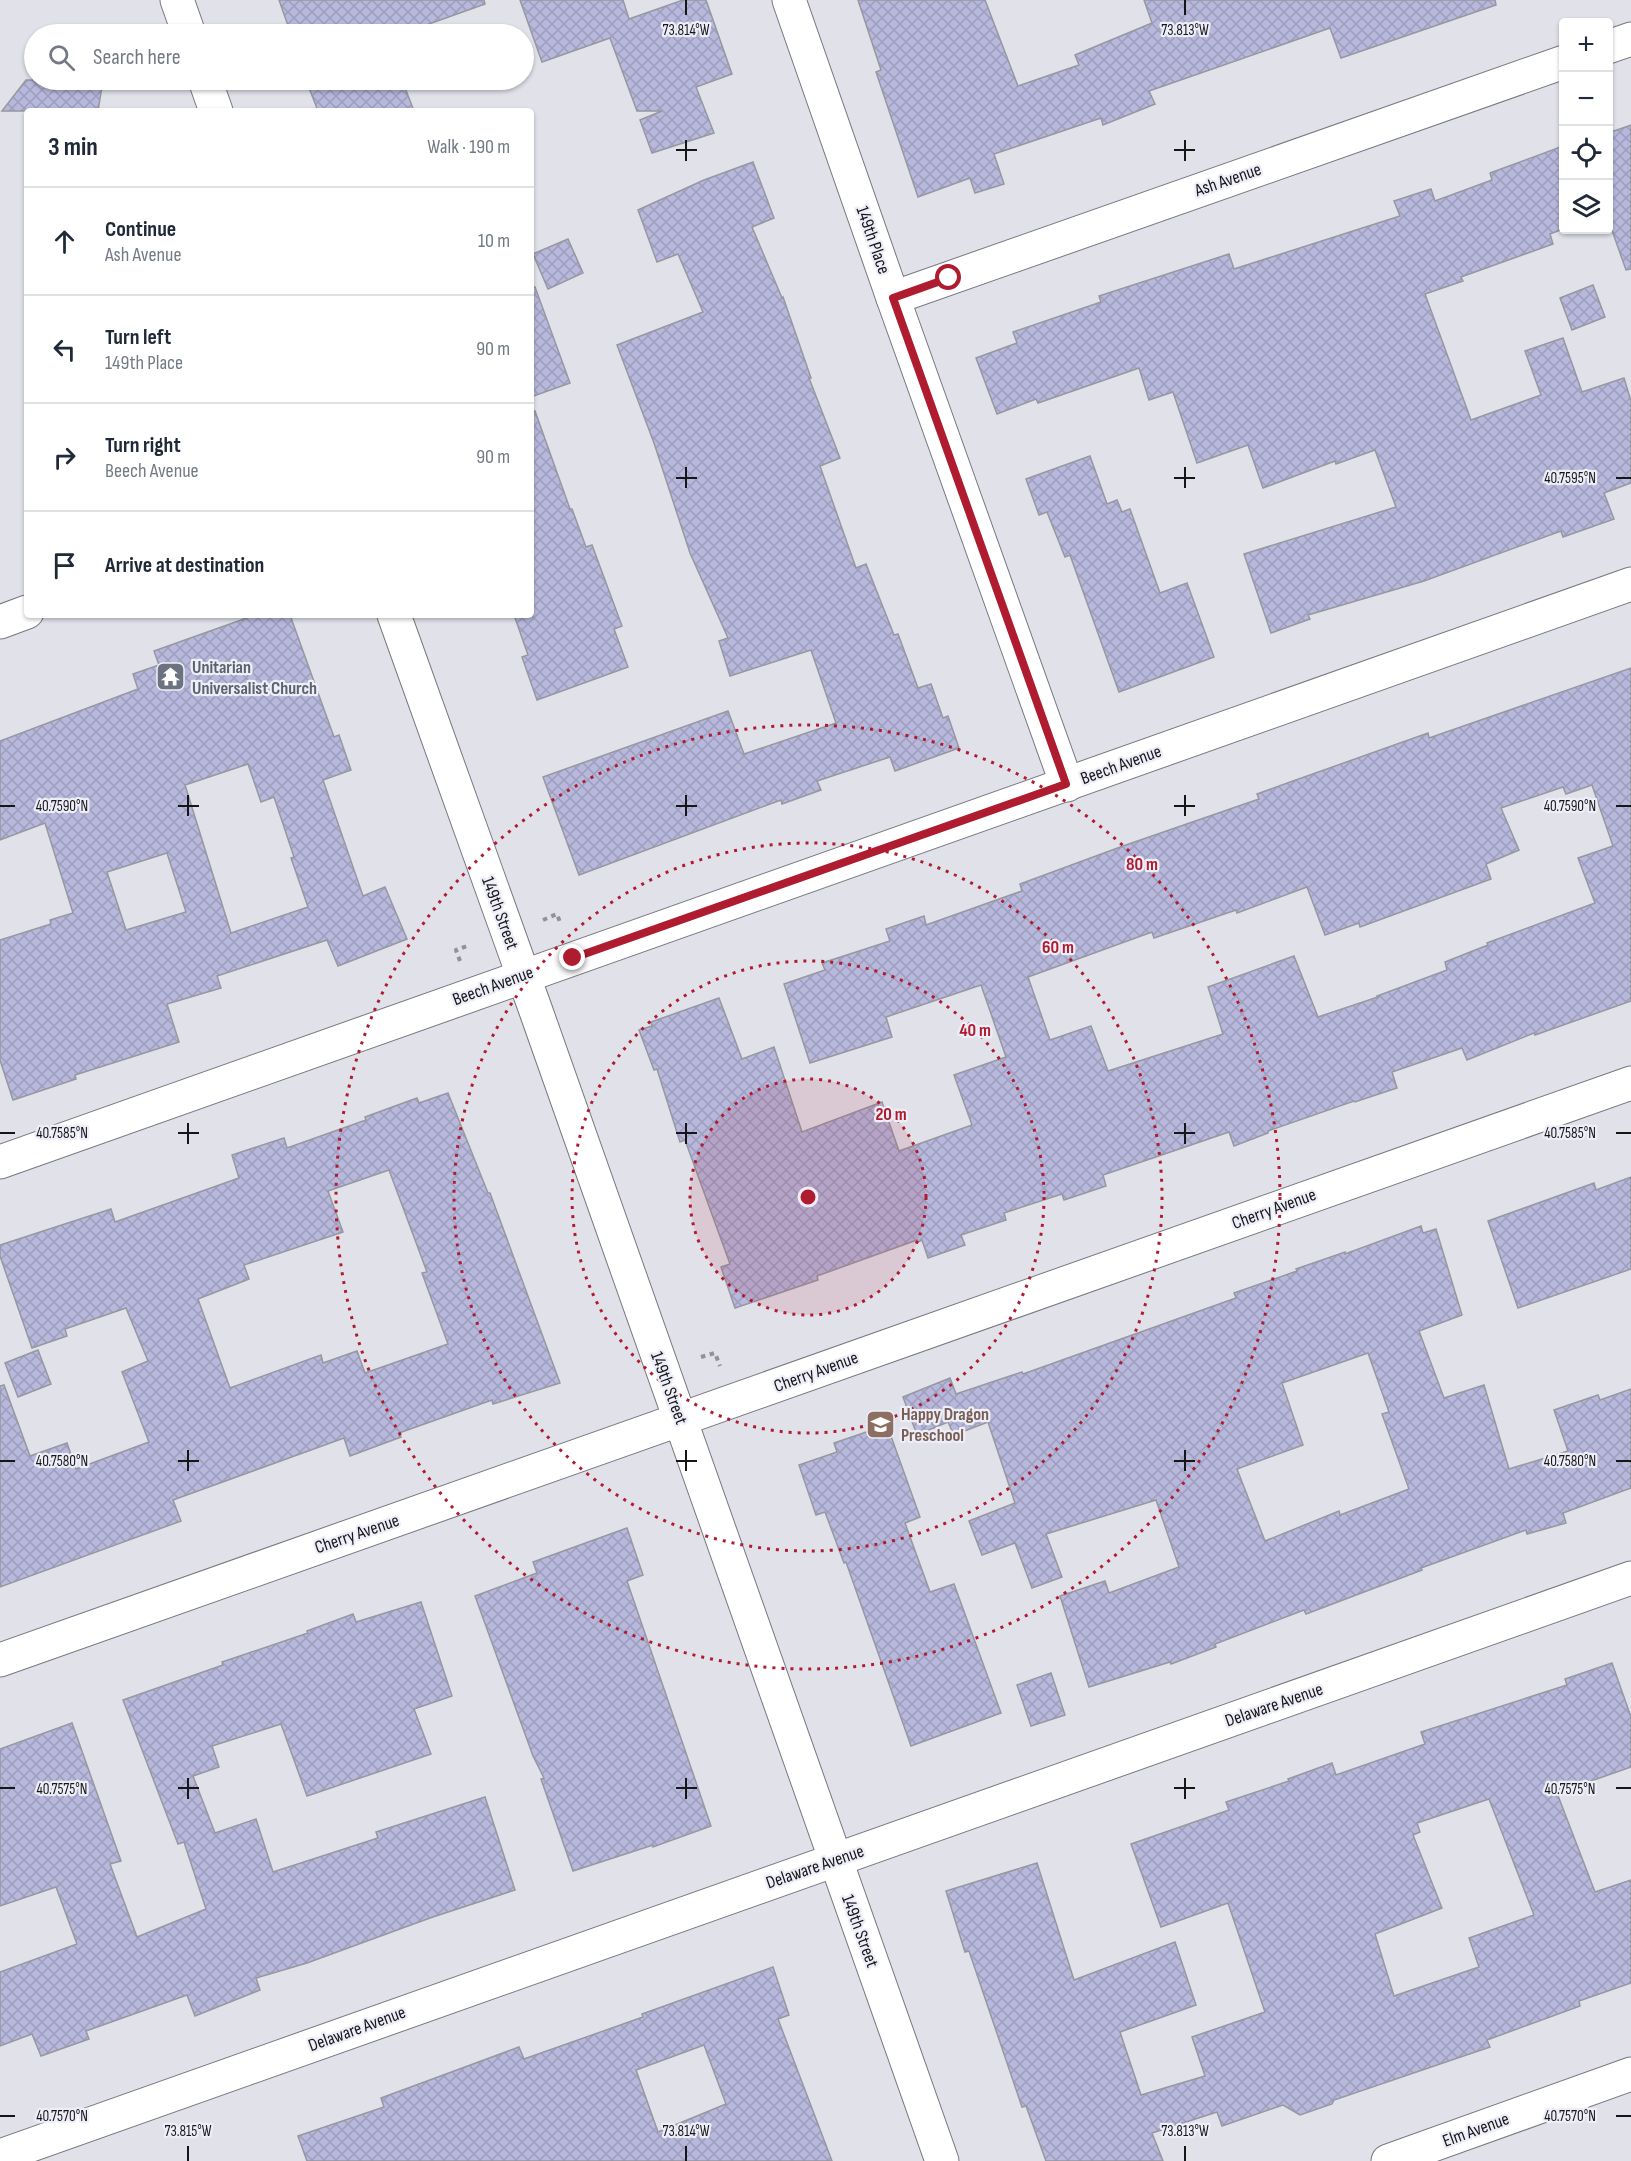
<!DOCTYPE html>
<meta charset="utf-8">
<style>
body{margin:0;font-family:"Sofia Sans Condensed",sans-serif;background:#f6f6f7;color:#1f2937}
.controls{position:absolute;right:18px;top:18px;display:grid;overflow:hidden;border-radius:6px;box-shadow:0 2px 4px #0004}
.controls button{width:54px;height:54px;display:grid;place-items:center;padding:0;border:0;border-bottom:2px solid #e0e1e3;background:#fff;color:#1f2937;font:30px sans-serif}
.stop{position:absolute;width:18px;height:18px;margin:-14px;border:4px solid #af1c2f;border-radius:50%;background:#fff}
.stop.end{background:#af1c2f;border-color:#fff;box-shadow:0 2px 6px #0008}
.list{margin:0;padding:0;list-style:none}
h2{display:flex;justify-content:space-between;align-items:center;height:78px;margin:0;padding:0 24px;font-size:26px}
h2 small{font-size:20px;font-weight:400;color:#747a83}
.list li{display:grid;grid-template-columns:39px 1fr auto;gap:18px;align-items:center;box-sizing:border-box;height:108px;padding:0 24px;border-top:2px solid #e0e1e3}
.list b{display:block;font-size:22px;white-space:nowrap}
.list p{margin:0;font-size:20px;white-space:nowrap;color:#747a83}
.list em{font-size:20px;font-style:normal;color:#747a83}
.icon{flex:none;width:33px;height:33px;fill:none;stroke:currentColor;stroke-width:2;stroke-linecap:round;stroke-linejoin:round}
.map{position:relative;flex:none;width:1631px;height:2161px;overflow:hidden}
.search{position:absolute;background:#fff;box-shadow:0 2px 4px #0004;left:24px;top:24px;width:510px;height:66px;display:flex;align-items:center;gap:15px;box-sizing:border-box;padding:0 21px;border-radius:33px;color:#747a83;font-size:22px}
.panel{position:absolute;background:#fff;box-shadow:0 2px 4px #0004;left:24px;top:108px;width:510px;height:510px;border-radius:6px}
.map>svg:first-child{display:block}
.building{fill:url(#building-cross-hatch);stroke:#9797a0;stroke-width:1.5;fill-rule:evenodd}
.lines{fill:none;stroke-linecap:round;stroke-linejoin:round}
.minor-casing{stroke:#777880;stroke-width:35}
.path{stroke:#919197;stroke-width:4;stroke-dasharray:4.5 4.5;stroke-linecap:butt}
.minor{stroke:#fff;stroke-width:33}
.route{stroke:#af1c2f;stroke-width:8}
.ticks{fill:none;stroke:#161619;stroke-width:2}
.ring{fill:none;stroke:#af1c2f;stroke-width:3;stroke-dasharray:3 6}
.labels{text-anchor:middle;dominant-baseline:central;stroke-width:4.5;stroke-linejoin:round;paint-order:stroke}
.street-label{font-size:18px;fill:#161619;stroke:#eeeef8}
.worship-label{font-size:18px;font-weight:bold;fill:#5b616d;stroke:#eeeef8;text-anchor:start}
.education-label{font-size:18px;font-weight:bold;fill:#785e54;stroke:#eeeef8;text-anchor:start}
.ticks-label{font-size:15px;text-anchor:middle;fill:#161619;stroke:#eeeef8;stroke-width:4.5;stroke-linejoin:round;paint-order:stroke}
.centre{fill:#af1c2f;stroke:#eeeef8;stroke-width:3}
.ring-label{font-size:18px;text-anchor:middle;font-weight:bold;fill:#af1c2f;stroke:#eeeef8;stroke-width:4.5;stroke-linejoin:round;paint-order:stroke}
</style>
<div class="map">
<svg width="1631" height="2161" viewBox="0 0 1631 2161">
<defs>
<pattern id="building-cross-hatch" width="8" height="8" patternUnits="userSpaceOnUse" patternTransform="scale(1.5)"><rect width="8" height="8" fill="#b7b8dc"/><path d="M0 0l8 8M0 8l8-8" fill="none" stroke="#9d9dbc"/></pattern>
</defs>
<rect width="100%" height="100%" fill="#e1e1ea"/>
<g class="building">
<path d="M279 0H484L485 4 401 34H291Z"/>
<path d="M520 0H623L629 19 683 0H706L732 74 696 87 714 133 652 153 640 120 662 111H637L610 38 542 62Z"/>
<path d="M858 0H985L1018 86 1079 65 1075 55 1152 23 1144 0H1495L1496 5 1341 58 1330 28 1149 91 1155 104 1103 125 1101 118 994 154 1004 184 975 193 970 178 918 197 876 72 881 70Z"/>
<path d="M26 80H103L98 111H2Z"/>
<path d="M306 80H402L414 111H318Z"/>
<path d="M1631 125V269L1626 270 1608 219V133Z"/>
<path d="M1563 146V229L1550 234 1553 244 1461 277 1463 281 1425 294 1471 420 1541 395 1525 351 1563 338 1582 392 1624 378 1631 401V483L1604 493 1614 519 1563 537 1561 531 1424 581 1308 615 1310 619 1271 633 1244 554 1396 507 1375 450 1336 464 1335 461 1263 488 1248 445 1197 463 1173 392 1149 400 1139 368 1038 403 1036 399 997 414 976 358 1017 343 1013 332 1101 302 1099 296 1229 254 1234 269 1400 216 1394 201 1431 189 1435 201 1492 180 1490 173Z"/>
<path d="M753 162 774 218 752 227 782 298 783 297 811 378H809L840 458 820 466 856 568 866 564 894 635 898 634 918 688 931 684 943 718 948 716 959 748 895 771 890 757 817 781 821 790 782 804 781 800 579 875 543 777 728 711 744 754 836 723 811 650 730 676 719 641 728 638 690 553 654 443 617 345 703 312 678 254 657 262 638 210 704 180Z"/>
<path d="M568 239 583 273 548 289 533 254Z"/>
<path d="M1593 285 1605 317 1572 330 1560 298Z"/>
<path d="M535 287 570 383 531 397V288Z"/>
<path d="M535 411 570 509H572L586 547 592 545 622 626 614 629 628 667 537 700 522 657 528 655 514 615H531V412Z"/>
<path d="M1090 456 1107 504 1117 500 1122 512 1130 509 1160 593 1187 583 1214 657 1119 692 1070 555 1065 557 1047 512 1039 515 1026 479Z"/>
<path d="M255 615H290L334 737 339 735 351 770 323 780 363 896 385 887 407 939 338 966 327 940 217 976 221 988 167 1004 179 1042 75 1075 76 1079 13 1100 0 1060V940L51 924 50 920 73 913 45 823 0 840V741L138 689 133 674 159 665 154 651ZM248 764 261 802 274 797 294 857 291 858 308 907 231 933 185 785ZM167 853 186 912 126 930 107 872Z"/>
<path d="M1631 668V1001L1535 1035 1534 1033 1467 1060 1462 1048 1392 1072 1397 1088 1355 1102 1354 1101 1268 1131V1133L1234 1146 1229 1132 1103 1175 1106 1186 1064 1200 1062 1194 1004 1213 1006 1220 961 1235 965 1245 928 1258 922 1240 918 1242 917 1240 817 1276 818 1280 735 1308 721 1267 730 1264 685 1140 680 1142 657 1069 654 1070 639 1030 652 1026 651 1022 719 998 742 1059 774 1047 802 1132 882 1102 899 1151 972 1125 954 1075 1006 1057 981 985 886 1017 892 1037 810 1063 784 984 825 970 822 963 890 941 886 929 924 916 926 925 1022 891 1020 884 1123 846 1259 799 1257 794 1293 781 1428 733 1429 738ZM1592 785 1613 846 1578 858 1595 903 1487 943 1488 945 1445 962 1447 970 1377 996 1378 997 1318 1017 1294 956 1208 987 1223 1034 1108 1071 1091 1026 1050 1040 1028 977 1152 932 1154 938 1236 910 1237 913 1307 887 1325 935 1359 923 1360 927 1491 879 1486 864 1519 850 1501 808 1563 787 1566 794Z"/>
<path d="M448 1093 488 1193H490L560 1383 493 1404 492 1400 399 1433 401 1437 350 1456 344 1438 173 1500 181 1521 0 1587V1386L4 1385 30 1456 67 1443 76 1469 149 1442 122 1372 148 1361 126 1308 65 1329 67 1336 32 1348 0 1256V1245L111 1209 115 1222 239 1178 232 1155 284 1138 287 1148 366 1120 365 1117 417 1098 419 1103ZM389 1170 427 1272 422 1273 448 1344 365 1373 357 1351 323 1363 321 1355 230 1388 198 1299 249 1279 244 1265 343 1232 328 1191Z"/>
<path d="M1631 1177V1269L1518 1308 1488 1221 1594 1183 1596 1190Z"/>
<path d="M1421 1226 1423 1233 1436 1229 1462 1315 1419 1331 1444 1398 1484 1385 1509 1469 1568 1451 1554 1410 1598 1395 1600 1400 1631 1389V1488L1563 1513 1566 1523 1527 1534 1526 1530 1421 1568 1422 1570 1306 1614 1304 1610 1215 1644 1216 1647 1171 1664 1170 1662 1089 1687 1060 1596 1105 1581 1109 1593 1179 1567 1156 1500 1046 1534 1062 1577 1032 1588 1015 1543 982 1555 969 1521 1015 1503 988 1422 954 1435 948 1422 917 1435 903 1397 950 1378 956 1394 1022 1372 1023 1374 1236 1298 1234 1293 1297 1271 1296 1269 1345 1252V1254ZM1368 1353 1389 1412 1382 1414 1409 1489 1340 1515 1339 1511 1265 1541 1237 1469 1303 1445 1282 1383Z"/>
<path d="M38 1350 51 1384 18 1397 5 1363Z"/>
<path d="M887 1425 920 1517 905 1523 930 1592 954 1584 1001 1713 911 1746 846 1562 844 1563 825 1512 816 1515 799 1465 837 1452 834 1443Z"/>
<path d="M627 1528 643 1575 627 1581 711 1826 653 1847V1845L573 1871 541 1779 544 1778 533 1756 475 1596 537 1573 533 1562Z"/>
<path d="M421 1602 452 1696 414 1709 431 1754 307 1796 281 1724 212 1746 219 1767 193 1776 215 1833 256 1819 273 1872 378 1838 376 1832 485 1797 515 1890 430 1918 307 1963 256 1978 260 1990 195 2016 187 1995 86 2031 89 2039 41 2056 32 2034 0 2046V1972L77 1944 56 1887 0 1906V1749L72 1723 121 1861 110 1864 137 1937 206 1909 184 1842 178 1844 123 1700 223 1665 222 1662 308 1633 307 1631 353 1614 356 1622Z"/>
<path d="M1612 1663 1631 1717V1767L1557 1793 1595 1892 1631 1880V1983L1579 2001 1580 2006 1487 2040 1490 2047 1334 2100 1332 2104 1300 2115 1283 2105 1222 2126 1217 2112 1152 2133 1163 2161H1046L1026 2106 1022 2107 969 1951 965 1952 946 1891 1037 1863 1074 1980 1175 1942 1196 2005 1120 2032 1141 2095 1205 2076 1192 2037 1265 2012 1228 1903 1161 1927 1131 1844 1229 1810 1226 1802 1289 1781 1288 1779 1332 1763 1336 1775 1425 1744 1421 1732 1567 1685 1565 1679ZM1489 1799 1534 1915 1469 1938 1479 1967 1394 1996 1375 1934 1442 1908 1413 1835 1420 1832 1417 1823Z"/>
<path d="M1051 1673 1065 1715 1031 1726 1017 1685Z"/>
<path d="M773 1967 789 2015 778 2019 832 2161H307L298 2136 384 2107 381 2098 519 2047 524 2059 643 2017 642 2014ZM704 2045 726 2104 658 2132 636 2070Z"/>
</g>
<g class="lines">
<defs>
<g id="minor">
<path d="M177 0 189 34"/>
<path d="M789 0 893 298 1067 785"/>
<path d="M1608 47 1631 39"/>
<path d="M205 80 216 111"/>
<path d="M893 298 1564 62"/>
<path d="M394 615 536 1011 942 2161"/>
<path d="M0 622 27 612"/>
<path d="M0 1162 1631 584"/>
<path d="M0 1660 1631 1083"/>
<path d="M0 2156 1631 1578"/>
<path d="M1388 2161 1631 2074"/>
</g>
</defs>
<use href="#minor" class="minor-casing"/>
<g class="path">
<path d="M543 920 557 914 561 925"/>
<path d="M460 961 456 950 467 946"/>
<path d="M701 1357 715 1353 720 1366"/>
</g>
<use href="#minor" class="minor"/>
</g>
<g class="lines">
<path class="route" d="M573 958 1066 784 893 298 949 278"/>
</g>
<path class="ticks" d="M686 0V15M1185 0V15M686 140V161M1185 140V161M676 150H697M1174 150H1195M686 467V488M1185 467V488M676 478H697M1174 478H1195M1616 478H1631M188 795V816M686 795V816M1185 795V816M0 806H15M178 806H199M676 806H697M1174 806H1195M1616 806H1631M188 1123V1144M686 1123V1144M1185 1123V1144M0 1133H15M178 1133H199M676 1133H697M1174 1133H1195M1616 1133H1631M188 1450V1471M686 1450V1471M1185 1450V1471M0 1461H15M178 1461H199M676 1461H697M1174 1461H1195M1616 1461H1631M188 1778V1799M686 1778V1799M1185 1778V1799M0 1788H15M178 1788H199M676 1788H697M1174 1788H1195M1616 1788H1631M0 2116H15M1616 2116H1631M188 2146V2161M686 2146V2161M1185 2146V2161"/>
<circle cx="808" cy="1197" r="118" fill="#af1c2f" fill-opacity=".12"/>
<g class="ring">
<circle cx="808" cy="1197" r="118"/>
<circle cx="808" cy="1197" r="236"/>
<circle cx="808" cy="1197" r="354"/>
<circle cx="808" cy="1197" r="472"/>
</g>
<defs>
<symbol id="temple-square" viewBox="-11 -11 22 22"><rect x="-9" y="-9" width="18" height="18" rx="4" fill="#6b7280" stroke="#eeeef8"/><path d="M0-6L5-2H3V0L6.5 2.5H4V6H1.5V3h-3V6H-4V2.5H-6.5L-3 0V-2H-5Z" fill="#fff"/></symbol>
<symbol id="school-square" viewBox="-11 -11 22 22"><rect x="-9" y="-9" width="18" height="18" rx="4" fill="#8d6e63" stroke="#eeeef8"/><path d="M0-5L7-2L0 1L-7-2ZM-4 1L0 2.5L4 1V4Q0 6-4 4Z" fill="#fff"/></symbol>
</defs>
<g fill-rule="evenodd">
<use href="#temple-square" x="154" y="660" width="33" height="33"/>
<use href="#school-square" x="864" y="1408" width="33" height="33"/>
</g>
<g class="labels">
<g class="street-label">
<text transform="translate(1228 180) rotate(-19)">Ash Avenue</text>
<text transform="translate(873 240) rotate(71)">149th Place</text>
<text transform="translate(1121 765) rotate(-20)">Beech Avenue</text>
<text transform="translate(500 913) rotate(70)">149th Street</text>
<text transform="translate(493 986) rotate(-20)">Beech Avenue</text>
<text transform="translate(1274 1209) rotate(-20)">Cherry Avenue</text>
<text transform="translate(816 1372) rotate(-20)">Cherry Avenue</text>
<text transform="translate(669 1388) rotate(70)">149th Street</text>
<text transform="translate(357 1534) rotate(-19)">Cherry Avenue</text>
<text transform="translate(1274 1705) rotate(-19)">Delaware Avenue</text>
<text transform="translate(815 1867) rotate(-19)">Delaware Avenue</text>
<text transform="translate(860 1931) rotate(70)">149th Street</text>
<text transform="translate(357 2029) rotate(-20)">Delaware Avenue</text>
<text transform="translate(1476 2130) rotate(-20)">Elm Avenue</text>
</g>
<g class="worship-label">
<text x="192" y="667">Unitarian<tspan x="192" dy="21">Universalist Church</tspan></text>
</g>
<g class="education-label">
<text x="901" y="1414">Happy Dragon<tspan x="901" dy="21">Preschool</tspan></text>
</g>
</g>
<g class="ticks-label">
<text x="686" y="35">73.814°W</text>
<text x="1185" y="35">73.813°W</text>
<text x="1570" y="483">40.7595°N</text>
<text x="62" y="811">40.7590°N</text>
<text x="1570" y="811">40.7590°N</text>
<text x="62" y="1138">40.7585°N</text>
<text x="1570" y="1138">40.7585°N</text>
<text x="62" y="1466">40.7580°N</text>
<text x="1570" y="1466">40.7580°N</text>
<text x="62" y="1794">40.7575°N</text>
<text x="1570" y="1794">40.7575°N</text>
<text x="62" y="2121">40.7570°N</text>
<text x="1570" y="2121">40.7570°N</text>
<text x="188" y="2136">73.815°W</text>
<text x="686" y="2136">73.814°W</text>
<text x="1185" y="2136">73.813°W</text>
</g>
<circle cx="808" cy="1197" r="9" class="centre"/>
<g class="ring-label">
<text x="1142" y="870">80 m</text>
<text x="1058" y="953">60 m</text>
<text x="975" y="1036">40 m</text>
<text x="891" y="1120">20 m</text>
</g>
</svg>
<div class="controls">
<button>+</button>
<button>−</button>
<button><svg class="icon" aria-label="locate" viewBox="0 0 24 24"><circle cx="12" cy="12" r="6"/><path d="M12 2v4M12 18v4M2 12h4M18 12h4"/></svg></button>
<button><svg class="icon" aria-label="layers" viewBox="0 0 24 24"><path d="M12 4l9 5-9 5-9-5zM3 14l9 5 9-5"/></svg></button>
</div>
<div class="stop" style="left:949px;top:278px"></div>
<div class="stop end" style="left:573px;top:958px"></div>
<div class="search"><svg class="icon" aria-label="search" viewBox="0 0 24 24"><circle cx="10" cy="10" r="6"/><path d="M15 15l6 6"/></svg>Search here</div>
<section class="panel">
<h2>3 min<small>Walk · 190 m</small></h2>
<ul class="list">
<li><svg class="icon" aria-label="ahead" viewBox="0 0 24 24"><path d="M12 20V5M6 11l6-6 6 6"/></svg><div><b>Continue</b><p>Ash Avenue</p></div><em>10 m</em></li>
<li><svg class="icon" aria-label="left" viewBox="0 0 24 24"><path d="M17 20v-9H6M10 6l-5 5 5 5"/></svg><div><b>Turn left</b><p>149th Place</p></div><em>90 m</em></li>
<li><svg class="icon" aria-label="right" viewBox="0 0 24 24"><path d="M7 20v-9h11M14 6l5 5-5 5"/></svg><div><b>Turn right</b><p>Beech Avenue</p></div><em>90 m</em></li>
<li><svg class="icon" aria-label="arrive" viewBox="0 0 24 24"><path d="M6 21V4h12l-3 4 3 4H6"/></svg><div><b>Arrive at destination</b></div></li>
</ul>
</section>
</div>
